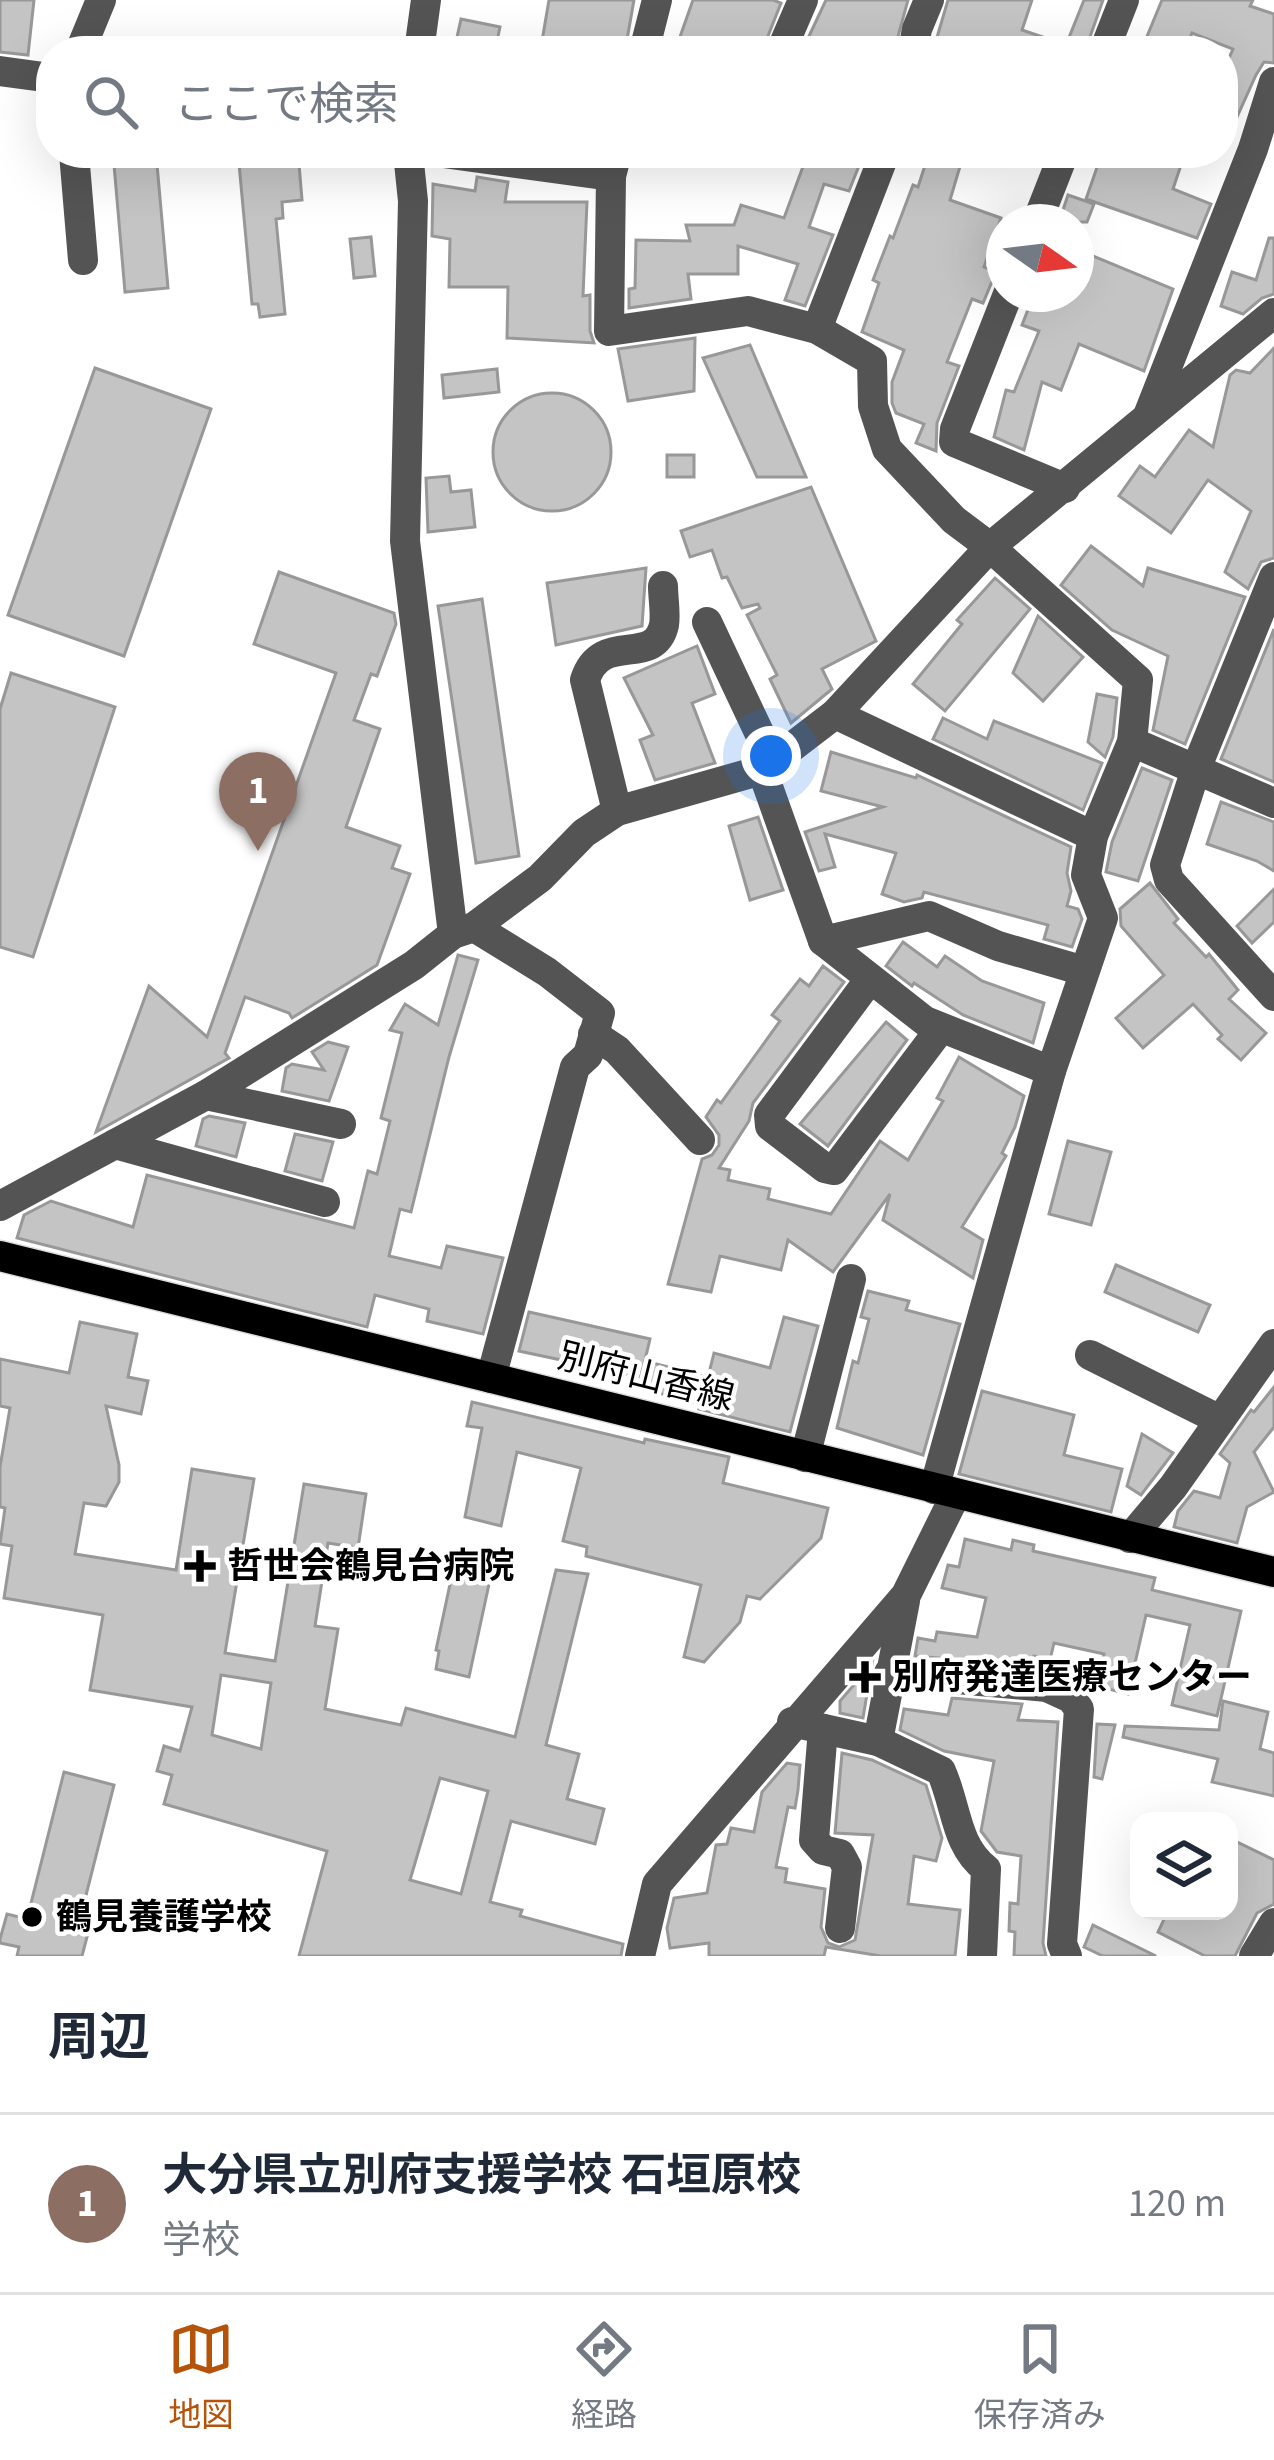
<!DOCTYPE html>
<html lang="ja">
<meta charset="utf-8">
<style>
body{margin:0;font-family:"Source Sans 3","Noto Sans JP",sans-serif;background:#f6f6f7;color:#1f2937}
.controls{position:absolute;right:36px;bottom:36px;display:grid;overflow:hidden;border-radius:24px;box-shadow:0 12px 48px #0002}
.controls button{width:108px;height:108px;display:grid;place-items:center;padding:0;border:0;border-bottom:3px solid #e0e1e3;background:#fff;color:#1f2937;font:60px sans-serif}
.compass{position:absolute;left:986px;top:204px;width:108px;height:108px;border-radius:50%;background:#fff;box-shadow:0 12px 48px #0002;rotate:104deg}
.you{position:absolute;left:771px;top:756px;width:42px;height:42px;margin:-30px;border:9px solid #fff;border-radius:50%;background:#1a73e8;box-shadow:0 0 0 18px #1a73e833}
.badge{display:grid;place-items:center;width:78px;height:78px;border-radius:50%;background:#b45309;color:#fff;font-size:39px;font-weight:700}
.pin{position:absolute;translate:-50% -99px;filter:drop-shadow(0 3px 6px #0008)}
.pin::after{content:'';position:absolute;top:63px;width:42px;height:36px;background:inherit;clip-path:polygon(0 0,100% 0,50% 100%)}
.list{margin:0;padding:0;list-style:none}
h2{display:flex;justify-content:space-between;align-items:center;height:156px;margin:0;padding:0 48px;font-size:51px}
h2 small{font-size:39px;font-weight:400;color:#747a83}
.list li{display:grid;grid-template-columns:78px 1fr auto;gap:36px;align-items:center;box-sizing:border-box;height:180px;padding:0 48px;border-top:3px solid #e0e1e3}
.list b{display:block;font-size:45px;white-space:nowrap}
.list p{margin:0;font-size:39px;white-space:nowrap;color:#747a83}
.list em{font-size:39px;font-style:normal;color:#747a83}
.icon{flex:none;width:66px;height:66px;fill:none;stroke:currentColor;stroke-width:2;stroke-linecap:round;stroke-linejoin:round}
.map{position:relative;flex:none;width:1274px;height:1956px;overflow:hidden}
.search{position:absolute;background:#fff;box-shadow:0 12px 48px #0002;left:36px;right:36px;top:36px;height:132px;display:flex;align-items:center;gap:30px;box-sizing:border-box;padding:0 42px;border-radius:48px;color:#747a83;font-size:45px}
.sheet{height:336px;background:#fff}
nav{display:flex;justify-content:space-around;align-items:center;box-sizing:border-box;height:168px;border-top:3px solid #e0e1e3;background:#fff;font-size:33px;color:#747a83}
nav a{display:grid;justify-items:center;gap:6px}
nav .on{color:#b45309}
.map>svg:first-child{display:block}
.building{fill:#c4c4c4;stroke:#989898;stroke-width:3;fill-rule:evenodd}
.lines{fill:none;stroke-linecap:round;stroke-linejoin:round}
.major-casing{stroke:#dbdbdb;stroke-width:33}
.minor{stroke:#545454;stroke-width:30}
.major{stroke:#000;stroke-width:30}
.poi-dot{fill:#000;stroke:#fff;stroke-width:4.5}
.labels{text-anchor:middle;dominant-baseline:central;stroke-width:9;stroke-linejoin:round;paint-order:stroke}
.street-label{font-size:36px;fill:#000;stroke:#fff}
.poi-label{font-size:36px;font-weight:bold;fill:#000;stroke:#fff;text-anchor:start}
</style>
<div class="map">
<svg width="1274" height="1956" viewBox="0 0 1274 1956">
<rect width="100%" height="100%" fill="#fff"/>
<g class="building">
<path d="M0 0H34L28 55 0 52Z"/>
<path d="M549 0H634L625 51H599L542 41Z"/>
<path d="M693 0H773L781 3 762 51H675Z"/>
<path d="M826 0H908L894 51H802Z"/>
<path d="M948 0H1032L1022 30 1066 45 1084 0H1103L1085 51H933Z"/>
<path d="M1162 0H1253L1250 6 1274 14V63L1264 62 1256 75 1223 148V71L1233 49 1192 33 1185 51H1141Z"/>
<path d="M461 19 500 27 495 51H454Z"/>
<path d="M113 153H156L168 288 125 292Z"/>
<path d="M238 153H270L271 158H278V166L299 164 302 200 282 202 283 218 276 219 285 314 260 317 258 304H252Z"/>
<path d="M808 153H864L849 191 824 184 809 227 833 235 805 306 785 300 798 264 738 246V274H688L691 299 629 308V289L635 288 636 240 690 241 686 225H734L741 205 784 218Z"/>
<path d="M929 153H964L950 200 1001 218 984 267 996 272 983 303 972 299 947 362 959 366 937 423 936 451 916 443 924 424 896 413 892 403V382L904 350 862 332 879 283 873 280 890 236 893 238 913 185 918 187Z"/>
<path d="M1102 153H1185L1173 189 1211 204 1197 238 1086 199Z"/>
<path d="M477 177 508 182 505 202H587L583 296 590 295V331L594 343 507 338 508 287H449L450 239 432 236 433 184 475 191Z"/>
<path d="M1068 195 1094 204 1087 222H1059Z"/>
<path d="M371 237 375 276 354 278 350 239Z"/>
<path d="M1269 238H1274V294L1262 298 1243 314 1221 306 1232 272 1256 280Z"/>
<path d="M1076 249 1173 289 1144 371 1079 344 1061 390 1042 382 1024 450 994 437 1006 390 1014 392 1039 331 1022 325 1034 294H1076Z"/>
<path d="M695 338 694 391 628 401 618 349Z"/>
<path d="M750 345 806 477H757L703 358Z"/>
<path d="M1274 348V558L1261 562 1248 589 1225 572 1251 511 1208 480 1171 533 1119 496 1140 466 1155 477 1189 430 1213 447 1230 375 1236 370 1250 373Z"/>
<path d="M95 368 211 409 124 656 8 615Z"/>
<path d="M497 369 499 392 444 398 442 375Z"/>
<circle cx="552" cy="452" r="59"/>
<rect x="667" y="455" width="27" height="22"/>
<path d="M449 476 451 492 471 490 475 527 428 532 426 478Z"/>
<path d="M811 487 876 641 822 669 832 689 791 723 770 679 777 675 747 615 760 608 758 604 742 608 727 577 722 578 712 550 690 557 681 531Z"/>
<path d="M1091 546 1143 586 1148 568 1245 597 1185 744 1153 730 1168 656 1112 630 1061 585Z"/>
<path d="M646 568 642 626 556 645 547 583Z"/>
<path d="M279 572 394 613 396 624 377 676 371 674 354 720 380 729 346 827 400 846 392 868 410 874 377 965 292 1018 289 1013 245 997 225 1053 229 1058 96 1132 149 986 207 1037 336 673 254 644Z"/>
<path d="M995 578 1030 609 945 711 913 684 962 624 957 620Z"/>
<path d="M482 599 519 856 476 863 438 606Z"/>
<path d="M1038 616 1083 657 1043 701 1013 673Z"/>
<path d="M1274 629V782L1221 759Z"/>
<path d="M697 646 715 694 692 703 715 763 655 780 640 740 653 735 624 678Z"/>
<path d="M11 673 115 707 33 957 0 947V709Z"/>
<path d="M1097 694 1117 698 1113 737 1105 757 1088 742Z"/>
<path d="M943 718 987 739 994 721 1102 763 1083 810 933 739Z"/>
<path d="M831 752 916 778 917 775 1071 847 1067 873 1071 891 1067 906 1078 909 1082 919 1072 947 1044 939 1048 925 924 892 922 898 904 902 882 894 896 853 825 834 835 867 819 871 805 832 883 807 821 791Z"/>
<path d="M1142 768 1172 780 1138 881 1106 872 1112 842Z"/>
<path d="M1221 802 1274 822V871L1257 861 1207 844Z"/>
<path d="M758 817 783 890 750 900 729 826Z"/>
<path d="M1150 883 1178 919 1174 923 1206 957 1209 954 1238 990 1229 999 1266 1033 1241 1060 1218 1039 1222 1035 1193 1004 1143 1048 1116 1018 1164 975 1121 926 1120 909Z"/>
<path d="M1274 889V922L1252 943 1237 926Z"/>
<path d="M903 942 937 967 945 956 982 981 1044 1003 1033 1043 963 1015 914 983 912 986 886 966Z"/>
<path d="M458 955 478 960 449 1057 411 1212 400 1209 389 1256 441 1268 447 1246 503 1258 483 1334 427 1321 429 1309 375 1295 367 1327 17 1238 24 1215 51 1201 133 1227 147 1175 354 1228 368 1171 377 1174 390 1121 381 1118 402 1033 390 1030 405 1004 438 1025Z"/>
<path d="M823 966 844 982 753 1103 749 1121 719 1168 730 1170 728 1180 770 1189 768 1199 831 1214 880 1141 908 1160 943 1101 937 1098 959 1057 1024 1096 1015 1127 1002 1153 1006 1156 962 1227 983 1240 973 1278 883 1220 890 1194 833 1272 788 1240 781 1270 720 1256 711 1292 668 1284 702 1159 712 1155 719 1145V1135L706 1117 717 1100 721 1103 780 1021 772 1015 800 979 809 986Z"/>
<path d="M886 1022 907 1040 828 1146 800 1124Z"/>
<path d="M328 1042 348 1047 329 1101 282 1091 286 1068 292 1064 324 1070 312 1052Z"/>
<path d="M209 1116 245 1123 236 1157 196 1146 203 1119Z"/>
<path d="M295 1134 333 1142 322 1181 285 1171Z"/>
<path d="M1068 1141 1111 1152 1091 1225 1049 1214Z"/>
<path d="M1116 1265 1210 1305 1198 1332 1105 1292Z"/>
<path d="M868 1291 909 1301 906 1310 960 1324 923 1455 837 1428 853 1361 858 1363 869 1319 861 1317Z"/>
<path d="M529 1312 650 1339 641 1377 519 1351Z"/>
<path d="M784 1317 818 1326 790 1432 699 1409 701 1404 639 1388 645 1361 708 1377 714 1353 770 1368Z"/>
<path d="M80 1322 137 1334 128 1377 148 1381 141 1414 106 1406 119 1465V1482L106 1506 84 1503 75 1554 176 1570 192 1469 254 1479 225 1653 275 1661 304 1484 366 1494 358 1548 328 1543 315 1626 338 1629 325 1709 401 1725 406 1708 515 1737 556 1570 588 1574 546 1745 579 1754 567 1799 604 1809 595 1844 511 1821 490 1902 522 1910 520 1916 623 1944 621 1956H299L327 1851 164 1804 172 1775 157 1771 164 1746 180 1751 192 1707 90 1690 103 1615 4 1598 12 1546 0 1544 5 1508 0 1507V1467L10 1408 0 1406V1359L69 1373ZM221 1675 271 1683 261 1749 212 1735ZM440 1778 488 1791 461 1894 410 1880Z"/>
<path d="M1274 1387V1427L1254 1452 1274 1492 1247 1507 1237 1543 1174 1527 1178 1511 1194 1491 1220 1498 1230 1463 1220 1454 1251 1410 1254 1412Z"/>
<path d="M982 1391 1074 1415 1064 1455 1122 1469 1111 1512 959 1474Z"/>
<path d="M472 1402 644 1443 645 1439 729 1457 723 1483 828 1508 821 1538 760 1599 747 1596 740 1622 704 1662 684 1657 701 1585 586 1556 587 1547 563 1541 581 1468 517 1452 501 1526 465 1517 482 1428 467 1426Z"/>
<path d="M1142 1434 1173 1453 1141 1495 1127 1486Z"/>
<path d="M965 1539 1011 1550 1013 1540 1034 1545 1033 1551 1155 1578 1152 1590 1241 1611 1217 1716 1172 1705 1190 1625 1146 1615 1128 1694 1096 1686 1104 1654 1054 1643 1050 1660 1034 1656 1032 1666 915 1656 918 1638 935 1641 937 1632 977 1637 986 1598 942 1588 948 1565 959 1567Z"/>
<path d="M456 1556 494 1561 469 1677 436 1669 439 1651 436 1650Z"/>
<path d="M872 1664 863 1718 840 1713V1701Z"/>
<path d="M952 1698 1022 1704 1018 1720 1058 1722 1043 1943 1046 1956H1014L1015 1932 1009 1931 1010 1903 1018 1904 1021 1856 997 1852 981 1831 994 1761 944 1751 900 1730 904 1709 948 1715Z"/>
<path d="M1223 1701 1268 1712 1260 1749 1274 1753V1796L1212 1782 1218 1759 1123 1737 1125 1726 1219 1730Z"/>
<path d="M1097 1724 1115 1725 1102 1779 1094 1777Z"/>
<path d="M842 1753 872 1760 926 1785 942 1838 936 1861 914 1856 908 1904 960 1910 955 1956H881L826 1947 824 1956H709V1943L670 1948 667 1928 674 1898 707 1893 716 1845 727 1844 731 1828 754 1832 762 1792 787 1763 800 1765 798 1790 795 1808 788 1807 776 1867 787 1869 785 1882 825 1889 821 1927 828 1943 839 1947 855 1940 873 1835 835 1833Z"/>
<path d="M64 1772 114 1785 81 1915 92 1918 82 1956H17L19 1947 0 1943V1939L7 1914 27 1919Z"/>
<path d="M1229 1838 1274 1860V1904L1257 1913 1235 1956H1205L1158 1932 1168 1911H1229Z"/>
<path d="M1093 1925 1156 1956H1103L1084 1947Z"/>
</g>
<g class="lines">
<defs>
<path id="major" d="M0 1256 1274 1572"/>
</defs>
<use href="#major" class="major-casing"/>
<g class="minor">
<path d="M80 51 101 0"/>
<path d="M419 51 426 0"/>
<path d="M644 51 657 0"/>
<path d="M781 51 803 0"/>
<path d="M913 51 917 29 929 0"/>
<path d="M1104 51 1124 0"/>
<path d="M0 71 51 78"/>
<path d="M74 153 83 260"/>
<path d="M408 153 413 201 405 541 453 934"/>
<path d="M443 153 611 176"/>
<path d="M617 153 611 176 609 331 748 311 817 329 872 361 873 406 887 449 954 520 990 547 1138 680 1132 742 1093 836 1086 875 1103 918 1051 1071 934 1489"/>
<path d="M1037 222 1064 153"/>
<path d="M1008 294 955 429 954 442 1065 488"/>
<path d="M817 329 885 153"/>
<path d="M1149 413 1253 149 1274 82"/>
<path d="M1274 577 1196 769 1165 865 1169 880 1274 996"/>
<path d="M707 622 773 762"/>
<path d="M835 714 1093 836"/>
<path d="M1132 742 1274 803"/>
<path d="M762 770 823 941 925 1021 1051 1071"/>
<path d="M617 811 585 680C601 629 654 669 664 625 666 614 663 598 663 586"/>
<path d="M474 927 547 972 600 1013 588 1055 575 1067 491 1378"/>
<path d="M823 941 929 916 998 946 1084 971"/>
<path d="M870 979 769 1115 770 1126 825 1168 834 1170 941 1028"/>
<path d="M593 1034 617 1050 700 1140"/>
<path d="M206 1095 341 1124"/>
<path d="M115 1144 325 1202"/>
<path d="M0 1206 206 1095 414 965 453 934 474 927 540 878 584 833 617 811 762 770 835 714 990 547 1274 313"/>
<path d="M1090 1355 1220 1420"/>
<path d="M805 1457 851 1279"/>
<path d="M1130 1538 1173 1487 1274 1344"/>
<path d="M889 1673 1047 1687 1071 1698 1079 1709 1062 1944 1067 1956"/>
<path d="M792 1722 878 1741 941 1771C957 1807 955 1845 986 1869L982 1956"/>
<path d="M823 1729 814 1840 823 1850 840 1854 847 1867 840 1928"/>
<path d="M878 1741 905 1601"/>
<path d="M640 1956 657 1884 906 1595 956 1494"/>
<path d="M1254 1956 1274 1923"/>
</g>
<use href="#major" class="major"/>
</g>
<g class="poi-dot">
<path d="M194 1548h12v12h12v12h-12v12h-12v-12h-12v-12h12z"/>
<path d="M859 1659h12v12h12v12h-12v12h-12v-12h-12v-12h12z"/>
<circle cx="32" cy="1917" r="12"/>
</g>
<g class="labels">
<g class="street-label">
<text transform="translate(646 1377) rotate(14)">別府山香線</text>
</g>
<g class="poi-label">
<text x="227" y="1566">哲世会鶴見台病院</text>
<text x="892" y="1677">別府発達医療センター</text>
<text x="56" y="1917">鶴見養護学校</text>
</g>
</g>
</svg>
<div class="controls">
<button><svg class="icon" aria-label="layers" viewBox="0 0 24 24"><path d="M12 4l9 5-9 5-9-5zM3 14l9 5 9-5"/></svg></button>
</div>
<svg class="compass" viewBox="-18 -18 36 36"><path d="M0-13l5 13h-10z" fill="#e53935"/><path d="M0 13l5-13h-10z" fill="#747a83"/></svg>
<div class="you"></div>
<div class="pin badge" style="left:258px;top:851px;background:#8d6e63">1</div>
<div class="search"><svg class="icon" aria-label="search" viewBox="0 0 24 24"><circle cx="10" cy="10" r="6"/><path d="M15 15l6 6"/></svg>ここで検索</div>
</div>
<section class="sheet">
<h2>周辺<small></small></h2>
<ul class="list">
<li><span class="badge" style="background:#8d6e63">1</span><div><b>大分県立別府支援学校 石垣原校</b><p>学校</p></div><em>120 m</em></li>
</ul>
</section>
<nav>
<a class="on"><svg class="icon" aria-label="map" viewBox="0 0 24 24"><path d="M3 6l6-2 6 2 6-2v14l-6 2-6-2-6 2zM9 4v14M15 6v14"/></svg>地図</a>
<a><svg class="icon" aria-label="directions" viewBox="0 0 24 24"><path d="M12 3l9 9-9 9-9-9zM9 14v-3h6M13 9l2 2-2 2"/></svg>経路</a>
<a><svg class="icon" aria-label="saved" viewBox="0 0 24 24"><path d="M7 4h10v16l-5-4-5 4z"/></svg>保存済み</a>
</nav>
